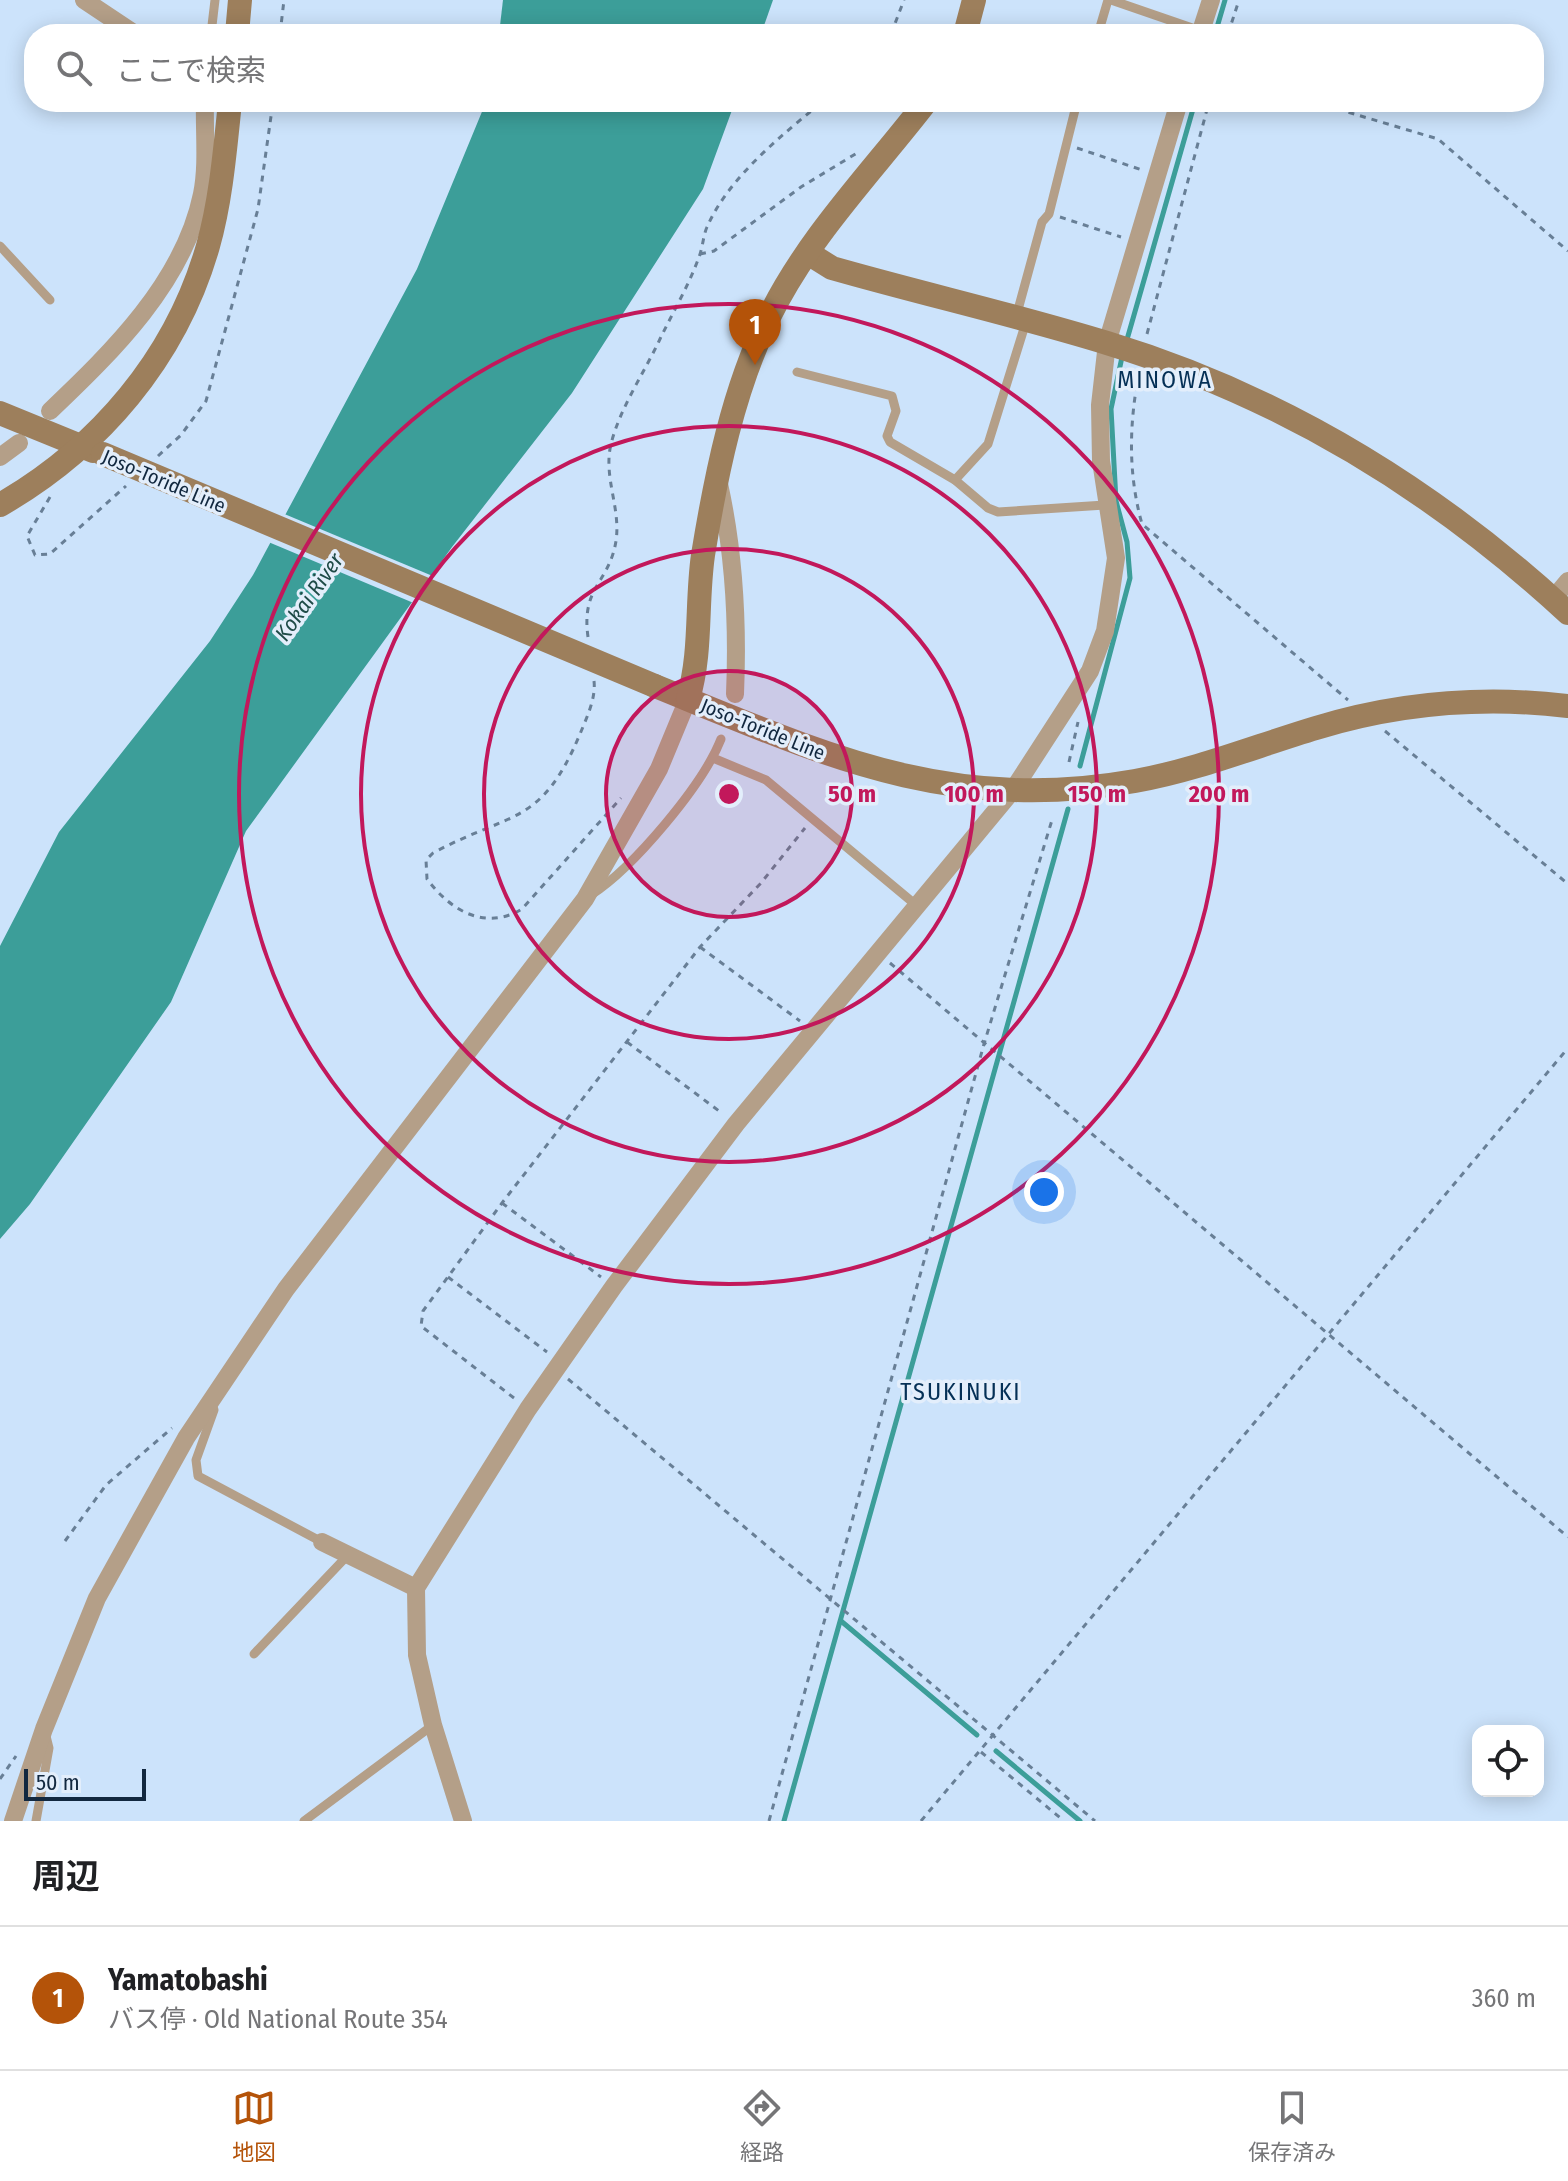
<!DOCTYPE html>
<html lang="ja">
<meta charset="utf-8">
<style>
body{margin:0;font-family:"Fira Sans Condensed","Noto Sans JP",sans-serif;background:#f6f6f6;color:#202124}
.controls{position:absolute;right:24px;bottom:24px;display:grid;overflow:hidden;border-radius:16px;box-shadow:0 4px 20px #0003}
.controls button{width:72px;height:72px;display:grid;place-items:center;padding:0;border:0;border-bottom:2px solid #e0e0e0;background:#fff;color:#202124;font:40px sans-serif}
.scale{position:absolute;left:24px;bottom:20px;width:122px;box-sizing:border-box;padding-left:8px;border:4px solid #12283f;border-top:0;font-size:22px;line-height:28px;white-space:nowrap;color:#12283f;-webkit-text-stroke:6px #e3eefb;paint-order:stroke}
.you{position:absolute;left:1044px;top:1192px;width:28px;height:28px;margin:-20px;border:6px solid #fff;border-radius:50%;background:#1a73e8;box-shadow:0 0 0 12px #1a73e833}
.badge{display:grid;place-items:center;width:52px;height:52px;border-radius:50%;background:#b45309;color:#fff;font-size:26px;font-weight:700}
.pin{position:absolute;translate:-50% -66px;filter:drop-shadow(0 2px 4px #0008)}
.pin::after{content:'';position:absolute;top:42px;width:28px;height:24px;background:inherit;clip-path:polygon(0 0,100% 0,50% 100%)}
.list{margin:0;padding:0;list-style:none}
h2{display:flex;justify-content:space-between;align-items:center;height:104px;margin:0;padding:0 32px;font-size:34px}
h2 small{font-size:26px;font-weight:400;color:#757577}
.list li{display:grid;grid-template-columns:52px 1fr auto;gap:24px;align-items:center;box-sizing:border-box;height:144px;padding:0 32px;border-top:2px solid #e0e0e0}
.list b{display:block;font-size:30px;white-space:nowrap}
.list p{margin:0;font-size:26px;white-space:nowrap;color:#757577}
.list em{font-size:26px;font-style:normal;color:#757577}
.icon{flex:none;width:44px;height:44px;fill:none;stroke:currentColor;stroke-width:2;stroke-linecap:round;stroke-linejoin:round}
.map{position:relative;flex:none;width:1568px;height:1821px;overflow:hidden}
.search{position:absolute;background:#fff;box-shadow:0 4px 20px #0003;left:24px;right:24px;top:24px;height:88px;display:flex;align-items:center;gap:20px;box-sizing:border-box;padding:0 28px;border-radius:32px;color:#757577;font-size:30px}
.sheet{height:248px;background:#fff}
nav{display:flex;justify-content:space-around;align-items:center;box-sizing:border-box;height:112px;border-top:2px solid #e0e0e0;background:#fff;font-size:22px;color:#757577}
nav a{display:grid;justify-items:center;gap:4px}
nav .on{color:#b45309}
.map>svg:first-child{display:block}
.water{fill:#3c9e99}
.pier{fill:#cce3fb}
.lines{fill:none;stroke-linecap:round;stroke-linejoin:round}
.stream{stroke:#3c9e99;stroke-width:5}
.path{stroke:#687f96;stroke-width:3;stroke-dasharray:6 6;stroke-linecap:butt}
.lane{stroke:#b49f88;stroke-width:9}
.street{stroke:#b49f88;stroke-width:18}
.secondary{stroke:#9d7f5c;stroke-width:24}
.secondary-bridge{stroke:#9d7f5c;stroke-width:24}
.ring{fill:none;stroke:#c2185b;stroke-width:4}
.labels{text-anchor:middle;dominant-baseline:central;stroke-width:7;stroke-linejoin:round;paint-order:stroke}
.street-label{font-size:20px;fill:#12283f;stroke:#e3eefb}
.water-label{font-size:22px;font-style:italic;fill:#1f4b48;stroke:#e3eefb}
.quarter-label{font-size:24px;letter-spacing:2px;fill:#053056;stroke:#e3eefb}
.centre{fill:#c2185b;stroke:#e3eefb;stroke-width:4}
.ring-label{font-size:24px;text-anchor:middle;font-weight:bold;fill:#c2185b;stroke:#e3eefb;stroke-width:7;stroke-linejoin:round;paint-order:stroke}
</style>
<div class="map">
<svg width="1568" height="1821" viewBox="0 0 1568 1821">
<rect width="100%" height="100%" fill="#cce3fb"/>
<g class="water">
<path d="M503 0H773L761 34H499Z"/>
<path d="M486 102H735L703 189 572 393 452 547 246 831 171 1002 30 1204 0 1239V946L59 832 210 641 253 575 417 269Z"/>
</g>
<path class="pier" d="M282 513 435 577 416 604 266 541Z"/>
<g class="lines">
<g class="stream">
<path d="M1215 34 1225 0"/>
<path d="M1126 343 1195 102"/>
<path d="M1080 766 1130 578 1127 542 1116 501 1111 409 1122 357"/>
<path d="M841 1621 977 1735"/>
<path d="M996 1751 1080 1821"/>
<path d="M784 1821 1068 809"/>
</g>
<g class="path">
<path d="M280 34 284 0"/>
<path d="M891 34 904 0"/>
<path d="M1228 34 1239 0"/>
<path d="M1314 102 1438 139 1568 251"/>
<path d="M1077 148 1142 170"/>
<path d="M1060 217 1121 237"/>
<path d="M700 254 714 251 801 187 857 153"/>
<path d="M1147 334 1209 102"/>
<path d="M1139 373C1129 424 1128 474 1142 524L1348 700"/>
<path d="M158 456 181 435 206 401 258 209 273 102"/>
<path d="M50 497 27 536 35 555 50 554 126 486"/>
<path d="M588 637C581 586 609 584 616 541 621 508 603 477 611 444 620 408 644 373 660 339 673 312 689 285 699 257 703 247 703 236 707 227 729 177 781 136 822 102"/>
<path d="M594 681C596 698 587 717 580 734 541 827 511 811 433 853L426 860 427 879C451 911 485 931 522 909L621 798"/>
<path d="M1385 731 1568 884"/>
<path d="M1069 762 1078 722"/>
<path d="M700 947 800 1021"/>
<path d="M890 963 1568 1537"/>
<path d="M627 1042 723 1114"/>
<path d="M502 1203 601 1277"/>
<path d="M448 1277 547 1352"/>
<path d="M568 1379 1095 1821"/>
<path d="M514 1398 421 1326 423 1311 502 1203 700 947 761 883 805 828"/>
<path d="M65 1541 106 1485 172 1428"/>
<path d="M981 1752 1064 1821"/>
<path d="M0 1779 16 1756"/>
<path d="M769 1821 984 1044 1052 820"/>
<path d="M921 1821 1568 1048"/>
</g>
<g class="lane">
<path d="M1111 0 1201 31"/>
<path d="M211 34 215 0"/>
<path d="M1098 34 1108 0"/>
<path d="M0 246 50 300"/>
<path d="M1016 317 1042 222 1049 214 1077 102"/>
<path d="M797 372 892 396 896 411 887 436 890 442 955 480 988 508 998 512 1105 505"/>
<path d="M955 480 988 444 1026 322"/>
<path d="M713 758 766 780 916 905"/>
<path d="M591 895C633 868 703 785 721 739"/>
<path d="M212 1404 214 1410 196 1460 198 1476 322 1542"/>
<path d="M254 1654 348 1555"/>
<path d="M36 1821 49 1748 45 1732"/>
<path d="M304 1821 433 1725"/>
</g>
<g class="street">
<path d="M84 0 135 34"/>
<path d="M1200 34 1211 0"/>
<path d="M50 411C112 352 184 282 202 194 208 165 204 131 205 102"/>
<path d="M0 457 19 443"/>
<path d="M719 484C734 552 738 624 735 694"/>
<path d="M1553 599 1568 581"/>
<path d="M322 1542 416 1588"/>
<path d="M13 1821 44 1729 97 1598 186 1438 286 1289 585 899 659 769 688 699"/>
<path d="M463 1821 433 1725 417 1655 416 1588 528 1409 614 1286 736 1124 1013 790 1090 671 1105 631 1116 558 1101 461 1100 405 1107 343 1179 102"/>
</g>
<g class="secondary">
<path d="M237 34 240 0"/>
<path d="M965 34 974 0"/>
<path d="M808 253 832 268C923 294 1016 315 1107 343 1281 396 1435 490 1568 613"/>
<path d="M0 413 93 451"/>
<path d="M0 505C99 448 176 358 208 246 221 200 225 150 230 102"/>
<path d="M655 686C823 754 948 814 1135 781 1197 770 1256 746 1316 728 1398 703 1483 696 1568 706"/>
<path d="M688 699C702 652 696 604 703 555 716 475 733 390 769 317 808 237 872 172 926 102"/>
</g>
<path class="secondary-bridge" d="M103 454 655 686"/>
</g>
<circle cx="729" cy="794" r="123" fill="#c2185b" fill-opacity=".12"/>
<g class="ring">
<circle cx="729" cy="794" r="123"/>
<circle cx="729" cy="794" r="245"/>
<circle cx="729" cy="794" r="368"/>
<circle cx="729" cy="794" r="490"/>
</g>
<g class="labels">
<g class="street-label">
<text transform="translate(164 481) rotate(23)">Joso-Toride Line</text>
<text transform="translate(763 729) rotate(22)">Joso-Toride Line</text>
</g>
<g class="water-label">
<text transform="translate(309 597) rotate(-55)">Kokai River</text>
</g>
<g class="quarter-label">
<text x="1165" y="380">MINOWA</text>
<text x="961" y="1392">TSUKINUKI</text>
</g>
</g>
<circle cx="729" cy="794" r="12" class="centre"/>
<g class="ring-label">
<text x="852" y="802">50 m</text>
<text x="974" y="802">100 m</text>
<text x="1097" y="802">150 m</text>
<text x="1219" y="802">200 m</text>
</g>
</svg>
<div class="controls">
<button><svg class="icon" aria-label="locate" viewBox="0 0 24 24"><circle cx="12" cy="12" r="6"/><path d="M12 2v4M12 18v4M2 12h4M18 12h4"/></svg></button>
</div>
<div class="scale">50 m</div>
<div class="you"></div>
<div class="pin badge" style="left:755px;top:365px">1</div>
<div class="search"><svg class="icon" aria-label="search" viewBox="0 0 24 24"><circle cx="10" cy="10" r="6"/><path d="M15 15l6 6"/></svg>ここで検索</div>
</div>
<section class="sheet">
<h2>周辺<small></small></h2>
<ul class="list">
<li><span class="badge">1</span><div><b>Yamatobashi</b><p>バス停 · Old National Route 354</p></div><em>360 m</em></li>
</ul>
</section>
<nav>
<a class="on"><svg class="icon" aria-label="map" viewBox="0 0 24 24"><path d="M3 6l6-2 6 2 6-2v14l-6 2-6-2-6 2zM9 4v14M15 6v14"/></svg>地図</a>
<a><svg class="icon" aria-label="directions" viewBox="0 0 24 24"><path d="M12 3l9 9-9 9-9-9zM9 14v-3h6M13 9l2 2-2 2"/></svg>経路</a>
<a><svg class="icon" aria-label="saved" viewBox="0 0 24 24"><path d="M7 4h10v16l-5-4-5 4z"/></svg>保存済み</a>
</nav>
